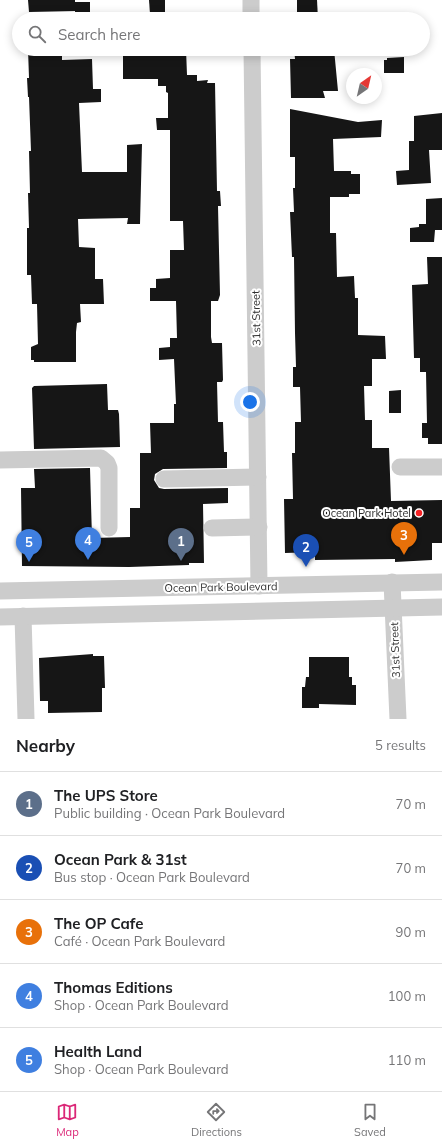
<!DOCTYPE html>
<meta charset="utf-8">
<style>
body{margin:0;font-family:Mulish,sans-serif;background:#f2f2f2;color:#202124}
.compass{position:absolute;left:346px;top:68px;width:36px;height:36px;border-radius:50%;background:#fff;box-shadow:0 2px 10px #0003;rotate:34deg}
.you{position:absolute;left:250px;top:402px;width:14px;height:14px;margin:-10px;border:3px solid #fff;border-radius:50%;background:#1a73e8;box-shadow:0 0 0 6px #1a73e833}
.badge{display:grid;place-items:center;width:26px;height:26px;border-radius:50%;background:#db2777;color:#fff;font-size:13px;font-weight:700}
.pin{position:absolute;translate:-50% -33px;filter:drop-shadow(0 1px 2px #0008)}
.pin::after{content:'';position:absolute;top:21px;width:14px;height:12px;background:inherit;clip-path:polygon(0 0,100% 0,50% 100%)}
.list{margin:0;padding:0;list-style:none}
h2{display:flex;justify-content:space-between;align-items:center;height:52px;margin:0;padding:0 16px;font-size:17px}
h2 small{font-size:13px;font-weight:400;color:#757577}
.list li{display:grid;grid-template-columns:26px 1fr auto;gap:12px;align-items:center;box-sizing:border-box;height:64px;padding:0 16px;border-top:1px solid #e0e0e0}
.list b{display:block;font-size:15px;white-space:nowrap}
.list p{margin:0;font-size:13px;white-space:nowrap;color:#757577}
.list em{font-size:13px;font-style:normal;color:#757577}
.icon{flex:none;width:22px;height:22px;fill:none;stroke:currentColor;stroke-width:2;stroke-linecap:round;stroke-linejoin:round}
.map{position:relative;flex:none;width:442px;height:719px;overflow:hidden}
.search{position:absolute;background:#fff;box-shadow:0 2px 10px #0003;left:12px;right:12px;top:12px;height:44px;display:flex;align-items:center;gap:10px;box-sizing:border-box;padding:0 14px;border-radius:22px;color:#757577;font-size:15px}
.sheet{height:372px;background:#fff}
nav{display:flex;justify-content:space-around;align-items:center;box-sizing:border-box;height:56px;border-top:1px solid #e0e0e0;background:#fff;font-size:11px;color:#757577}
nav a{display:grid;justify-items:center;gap:2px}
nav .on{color:#db2777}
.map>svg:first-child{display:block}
.building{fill:#161616}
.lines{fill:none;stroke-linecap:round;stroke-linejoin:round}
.minor{stroke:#ccc;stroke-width:17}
.poi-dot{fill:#f62123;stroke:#fff;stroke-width:1.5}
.labels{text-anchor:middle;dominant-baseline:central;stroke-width:4;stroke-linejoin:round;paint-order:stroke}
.street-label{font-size:11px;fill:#2f2f2f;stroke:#fff}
.poi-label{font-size:11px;fill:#2f2f2f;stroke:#fff;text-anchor:end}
</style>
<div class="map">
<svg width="442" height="719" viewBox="0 0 442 719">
<rect width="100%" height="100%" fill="#fff"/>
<g class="building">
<path d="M28 0H75V2H90V15L75 16V11L29 12Z"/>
<path d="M149 0H165V13L150 14Z"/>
<path d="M297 0H317L318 19H297Z"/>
<path d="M28 49H59V55H62V60L92 59 93 89H101V102L79 103 82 172H127V145L142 144 140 224H127L128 218 78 219 79 247 95 248V279H103L104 304H80L81 322 77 323 76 332V362H34V360H31V347L38 344 37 304H32L31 275H27V228H29L28 193H30L29 151H31L29 97H28L27 78H29Z"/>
<path d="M125 49H186L187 75H197V81L208 80 207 83H215L217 191H220L221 206H218L220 295 218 301H211V337L212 343H222L223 380 222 382H217L218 422H223L224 452H227V468L163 469 155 474 154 480 159 488 164 489 228 488V503L203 504 204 563H189V565L129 567 22 566 21 488H35L34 469 90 468 92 538 130 537V508H140V453H151L150 423H174V404H176L174 359 159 360V348L170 347V338H177L176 301H150V288H156V279L170 278V250H184L183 221H170V130H157L156 118H168V93L166 92V86H158V79H123V51H125Z"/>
<path d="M294 49H334L338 91H323L325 98H291L290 59H295Z"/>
<path d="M404 57V73H384V60H387V58Z"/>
<path d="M290 109 358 122 382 120 381 137 333 139 334 171H351V174H360V194H349V197H330V233H336L337 277 354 276 355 298H358V335L385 336 386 359H372V386H364L365 420H372V448H389L391 501 442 500V543H432V560L395 562V559L315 560V552L285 553 284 499H293L292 453H295V422H301L300 387H293V367H296L295 333 294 257H292L290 212H294L293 188H295V157H290Z"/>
<path d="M442 113V150H429L431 183 397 185 396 171 409 170V141H414V116Z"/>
<path d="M442 198V230H435L434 242H410V228L419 227V224H426V199Z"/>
<path d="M427 257H442V444H428V438H422V423H427L426 372H420V358H414L412 285 428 284Z"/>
<path d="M107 384 108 410H118L119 414 120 447 34 449 32 388 34 386Z"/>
<path d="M401 390V413H389V391Z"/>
<path d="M93 654V656H104L105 688H102V712L48 713V701H40L39 658Z"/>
<path d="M309 657H349V677H352V685H356V705L319 704V708H302V687H305L306 677H309Z"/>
</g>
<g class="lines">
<g class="minor">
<path d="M251 0V19"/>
<path d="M252 49 259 586"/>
<path d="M0 460 101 458 107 463 109 468V528"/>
<path d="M400 467H442"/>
<path d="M164 479 258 477"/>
<path d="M212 528 259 527"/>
<path d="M392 582 398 719"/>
<path d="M0 591 442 582"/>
<path d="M23 616 26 719"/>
<path d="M0 617 442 607"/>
</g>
</g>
<circle class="poi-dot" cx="419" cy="513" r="4"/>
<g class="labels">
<g class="street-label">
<text transform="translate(256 318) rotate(-91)">31st Street</text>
<text transform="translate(221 587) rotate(-1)">Ocean Park Boulevard</text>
<text transform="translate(395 650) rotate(-92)">31st Street</text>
</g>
<g class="poi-label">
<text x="411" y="513">Ocean Park Hotel</text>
</g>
</g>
</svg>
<svg class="compass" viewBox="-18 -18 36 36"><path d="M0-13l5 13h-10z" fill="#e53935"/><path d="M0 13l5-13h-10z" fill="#757577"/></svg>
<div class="you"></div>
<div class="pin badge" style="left:181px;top:561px;background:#5c6f8a">1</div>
<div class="pin badge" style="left:306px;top:567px;background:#1a4fb4">2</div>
<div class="pin badge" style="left:404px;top:555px;background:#e8710a">3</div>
<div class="pin badge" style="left:88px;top:560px;background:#3f7fe0">4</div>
<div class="pin badge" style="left:29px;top:562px;background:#3f7fe0">5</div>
<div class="search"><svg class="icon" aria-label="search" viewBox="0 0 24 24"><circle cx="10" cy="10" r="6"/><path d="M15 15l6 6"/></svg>Search here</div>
</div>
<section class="sheet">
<h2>Nearby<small>5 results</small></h2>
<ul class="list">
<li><span class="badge" style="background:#5c6f8a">1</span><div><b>The UPS Store</b><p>Public building · Ocean Park Boulevard</p></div><em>70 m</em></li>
<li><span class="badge" style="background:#1a4fb4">2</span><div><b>Ocean Park &amp; 31st</b><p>Bus stop · Ocean Park Boulevard</p></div><em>70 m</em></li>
<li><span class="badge" style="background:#e8710a">3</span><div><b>The OP Cafe</b><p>Café · Ocean Park Boulevard</p></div><em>90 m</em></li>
<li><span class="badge" style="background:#3f7fe0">4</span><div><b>Thomas Editions</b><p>Shop · Ocean Park Boulevard</p></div><em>100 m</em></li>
<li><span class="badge" style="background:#3f7fe0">5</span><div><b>Health Land</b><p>Shop · Ocean Park Boulevard</p></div><em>110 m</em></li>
</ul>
</section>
<nav>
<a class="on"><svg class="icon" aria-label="map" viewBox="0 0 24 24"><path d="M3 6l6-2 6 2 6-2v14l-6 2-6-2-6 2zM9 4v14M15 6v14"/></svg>Map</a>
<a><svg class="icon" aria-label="directions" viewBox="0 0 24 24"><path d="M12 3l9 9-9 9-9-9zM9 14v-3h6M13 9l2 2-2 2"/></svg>Directions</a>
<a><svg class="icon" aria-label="saved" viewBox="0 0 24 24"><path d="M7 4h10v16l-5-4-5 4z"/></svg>Saved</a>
</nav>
